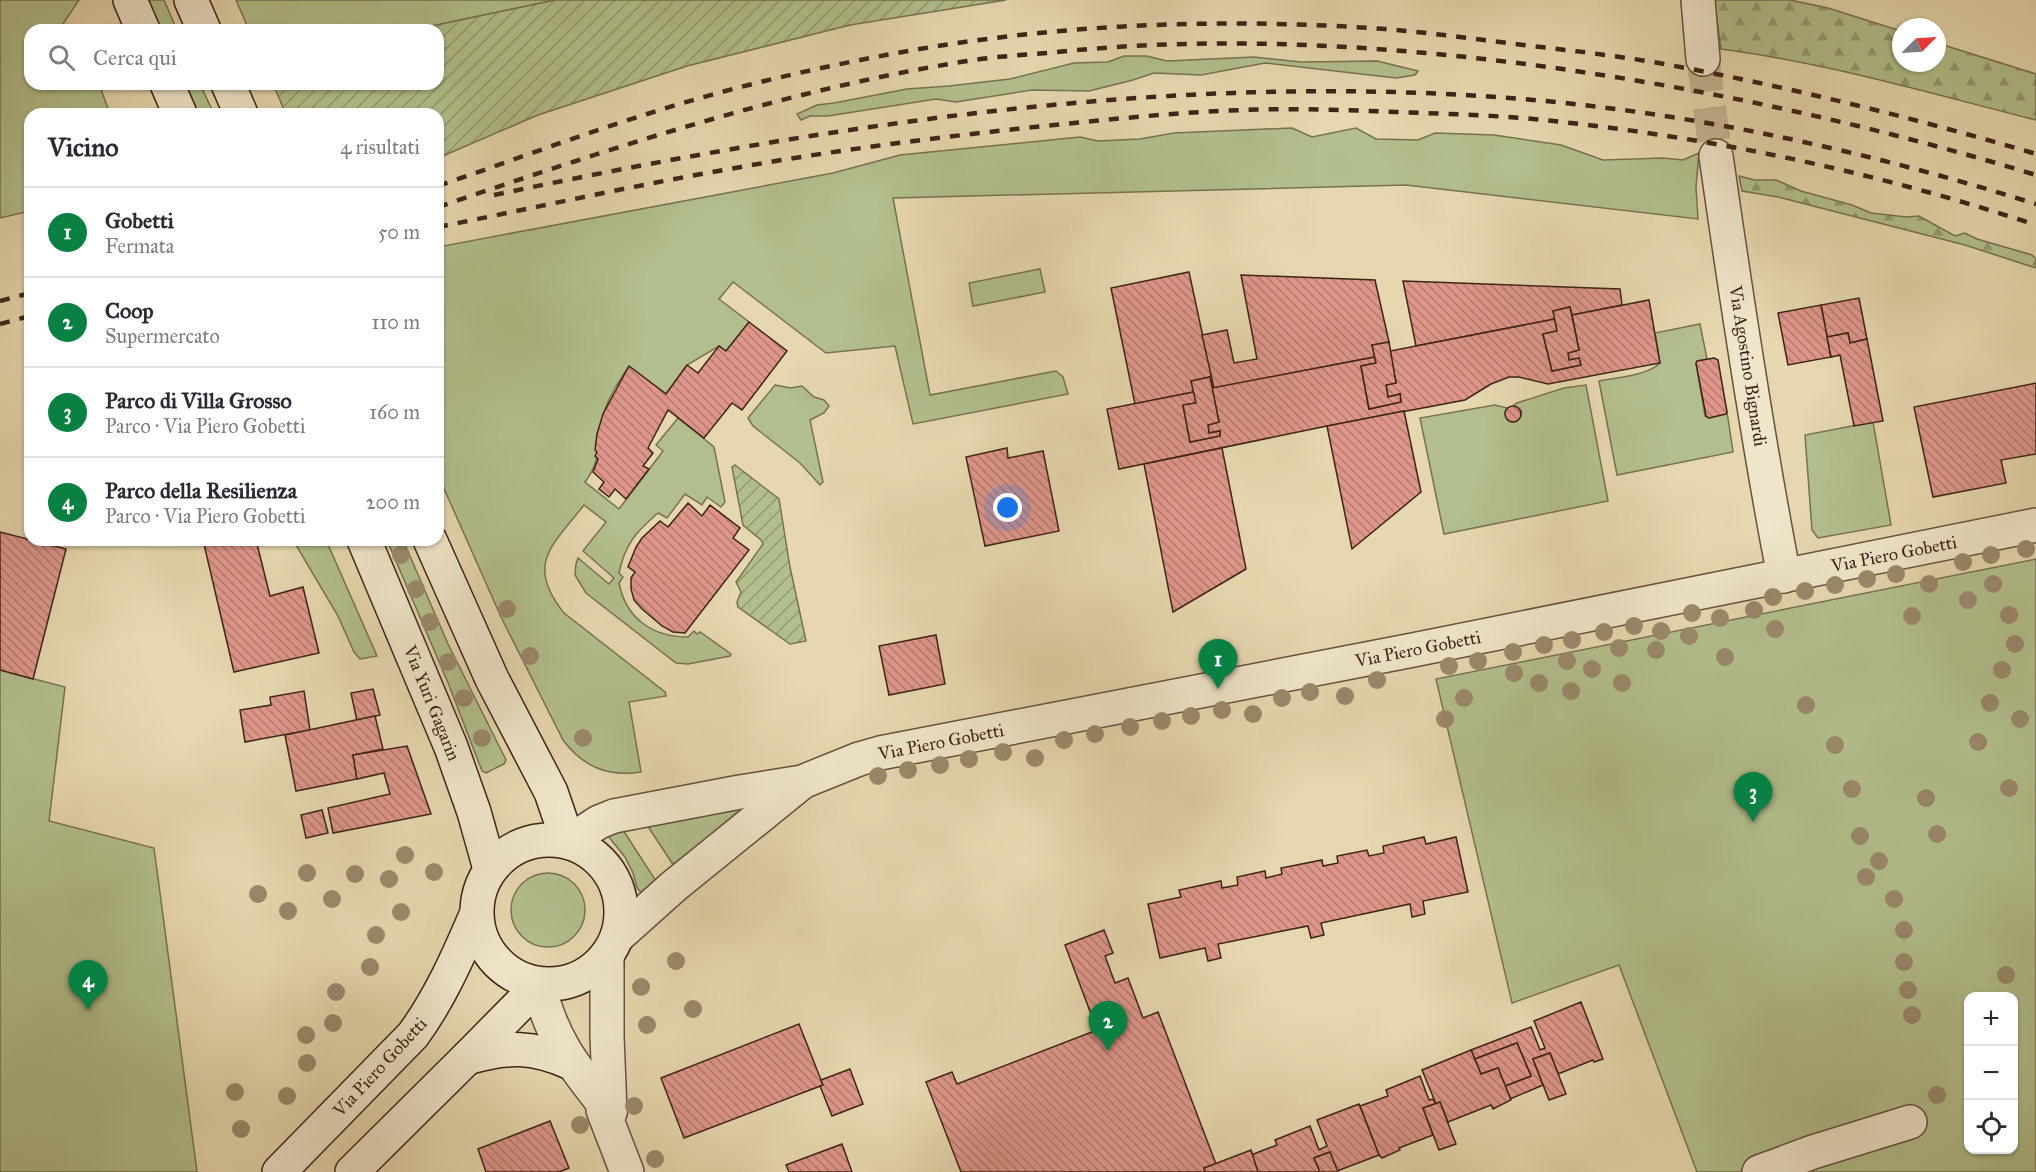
<!DOCTYPE html>
<html lang="it">
<meta charset="utf-8">
<style>
body{margin:0;font-family:"IM FELL Great Primer",serif;background:#f2f2f3;color:#2b2b33}
.controls{position:absolute;right:18px;bottom:18px;display:grid;overflow:hidden;border-radius:12px;box-shadow:0 2px 4px #0004}
.controls button{width:54px;height:54px;display:grid;place-items:center;padding:0;border:0;border-bottom:2px solid #e1e1e2;background:#fff;color:#2b2b33;font:30px sans-serif}
.compass{position:absolute;left:1892px;top:18px;width:54px;height:54px;border-radius:50%;background:#fff;box-shadow:0 2px 4px #0004;rotate:66deg}
.you{position:absolute;left:1008px;top:508px;width:21px;height:21px;margin:-15px;border:4px solid #fff;border-radius:50%;background:#1a73e8;box-shadow:0 0 0 9px #1a73e833}
.badge{display:grid;place-items:center;width:39px;height:39px;border-radius:50%;background:#0b8043;color:#fff;font-size:20px;font-weight:700}
.pin{position:absolute;translate:-50% -50px;filter:drop-shadow(0 2px 3px #0008)}
.pin::after{content:'';position:absolute;top:32px;width:21px;height:18px;background:inherit;clip-path:polygon(0 0,100% 0,50% 100%)}
.list{margin:0;padding:0;list-style:none}
h2{display:flex;justify-content:space-between;align-items:center;height:78px;margin:0;padding:0 24px;font-size:26px}
h2 small{font-size:20px;font-weight:400;color:#7c7c81}
.list li{display:grid;grid-template-columns:39px 1fr auto;gap:18px;align-items:center;box-sizing:border-box;height:90px;padding:0 24px;border-top:2px solid #e1e1e2}
.list b{display:block;font-size:22px;white-space:nowrap}
.list p{margin:0;font-size:20px;white-space:nowrap;color:#7c7c81}
.list em{font-size:20px;font-style:normal;color:#7c7c81}
.icon{flex:none;width:33px;height:33px;fill:none;stroke:currentColor;stroke-width:2;stroke-linecap:round;stroke-linejoin:round}
.map{position:relative;flex:none;width:2036px;height:1172px;overflow:hidden}
.search{position:absolute;background:#fff;box-shadow:0 2px 4px #0004;left:24px;top:24px;width:420px;height:66px;display:flex;align-items:center;gap:15px;box-sizing:border-box;padding:0 21px;border-radius:18px;color:#7c7c81;font-size:22px}
.panel{position:absolute;background:#fff;box-shadow:0 2px 4px #0004;left:24px;top:108px;width:420px;height:438px;border-radius:18px}
.map>svg:first-child{display:block}
.green{fill:#b2bf8c;stroke:#787152;stroke-width:1.5;fill-rule:evenodd}
.forest{fill:url(#forest-firs);stroke:#787152;stroke-width:1.5}
.garden{fill:url(#garden-furrows);stroke:#787152;stroke-width:1.5}
.building{fill:url(#building-back-hatch);stroke:#3e2318;stroke-width:1.5}
.lines{fill:none;stroke-linecap:round;stroke-linejoin:round}
.minor-tunnel{stroke:#c4b390;stroke-width:33;stroke-dasharray:33 16;stroke-linecap:butt}
.minor-casing{stroke:#68503e;stroke-width:36}
.tertiary-casing{stroke:#68503e;stroke-width:36}
.secondary-casing{stroke:#3e2318;stroke-width:36}
.minor{stroke:#efe5ca;stroke-width:33}
.tertiary{stroke:#efe5ca;stroke-width:33}
.secondary{stroke:#efe5ca;stroke-width:33}
.rail{stroke:#3e2318;stroke-width:4.5;stroke-dasharray:10 10;stroke-linecap:butt}
.tree{fill:#9a896b}
.labels{text-anchor:middle;dominant-baseline:central;stroke-width:4.5;stroke-linejoin:round;paint-order:stroke}
.street-label{font-size:18px;fill:#3e2318;stroke:#efe5ca}
</style>
<div class="map">
<svg width="2036" height="1172" viewBox="0 0 2036 1172">
<defs>
<pattern id="forest-firs" width="22" height="20" patternUnits="userSpaceOnUse" patternTransform="scale(1.5)"><rect width="22" height="20" fill="#b2bf8c"/><path d="M5 1l3.5 6h-7zM16 11l3.5 6h-7z" fill="#929b71"/></pattern>
<pattern id="garden-furrows" width="10" height="10" patternUnits="userSpaceOnUse" patternTransform="scale(1.5)"><rect width="10" height="10" fill="#b2bf8c"/><path d="M-1 1l2-2M0 10L10 0M9 11l2-2" fill="none" stroke="#929b71"/></pattern>
<pattern id="building-back-hatch" width="6" height="6" patternUnits="userSpaceOnUse" patternTransform="scale(1.5)"><rect width="6" height="6" fill="#de968b"/><path d="M-1 5l2 2M0 0l6 6M5-1l2 2" fill="none" stroke="#b57a71"/></pattern>
</defs>
<rect width="100%" height="100%" fill="#e6d7ae"/>
<filter id="stains"><feTurbulence type="fractalNoise" baseFrequency=".00333" numOctaves="4"/><feColorMatrix values="0 0 0 0 .2 0 0 0 0 .09 0 0 0 0 .02 0 0 0 .5 -.17"/></filter>
<radialGradient id="worn" r=".72"><stop offset=".6" stop-color="#630" stop-opacity="0"/><stop offset="1" stop-color="#630" stop-opacity=".3"/></radialGradient>
<g class="green">
<path d="M0 0H79L59 30H30V84H99L110 114H30V211L0 218Z"/>
<path d="M148 0H164L177 30H161Z"/>
<path d="M236 0H555L413 30H249Z"/>
<path d="M1124 56H1147L1167 61 1254 57 1301 62 1377 61 1418 71 1415 75 1396 78 1265 63 1201 75 1154 73 1133 80 1089 91 1032 90 956 102 936 99 828 116H810L801 120 797 114 817 105 834 103 907 89 949 86 1010 79 1074 63 1108 62Z"/>
<path d="M185 84H200L214 114H198Z"/>
<path d="M1292 128 1312 137 1356 128 1376 139 1418 140 1435 133 1494 135 1561 145 1603 160 1663 158 1683 160 1699 153 1696 187 1698 219 1406 185 893 198 930 395 1056 371 1063 377 1068 394 913 424 895 346 826 353 733 282 719 299 749 322 726 351 719 346 687 365 666 394 629 366C619 381 607 399 603 416 597 442 602 460 585 482L619 509 663 451 656 445 678 418 714 447 725 502 721 507 707 497 702 505 685 494 667 518 658 513C636 532 625 544 619 573L623 577 619 583C626 619 653 637 688 637L694 631 697 634 700 632 731 654 730 656 688 664 676 663 586 593 575 575 576 564 578 558 609 584 614 578 583 551 606 522 584 505C552 546 525 564 564 613L665 692 666 696 629 702 641 772C608 777 583 767 563 740L501 617 438 475V247L833 173 900 155 1080 137 1098 141 1140 139 1174 133Z"/>
<path d="M1040 269 1045 292 973 306 969 283Z"/>
<path d="M1700 324 1707 359 1696 363 1705 416 1709 418 1727 412 1733 452 1617 475 1599 381C1618 377 1646 376 1660 363L1655 333Z"/>
<path d="M775 385 791 388 802 386 814 397 824 400 829 406 824 413 810 420 823 482 820 485 800 463 753 426 748 418Z"/>
<path d="M1586 385 1608 501 1444 534 1420 418 1495 405 1507 408 1505 413 1506 418 1513 422C1520 420 1522 417 1521 410L1514 405 1517 403 1564 388Z"/>
<path d="M1873 422 1891 525 1818 538 1812 530 1805 435Z"/>
<path d="M293 540H326L377 656 360 659 354 652 338 616Z"/>
<path d="M387 540H403L448 644 506 760 504 764 486 773 482 771 449 685Z"/>
<path d="M2036 559V1172H1697L1619 965 1512 1003 1436 679ZM1968 996H2014V1150H1968Z"/>
<path d="M0 670 65 687 49 821 154 848 197 1172H0Z"/>
<path d="M738 807 740 810 676 864 672 863 649 828 650 823Z"/>
<path d="M623 830 656 881 641 892 637 888 633 873 625 857 608 836V834Z"/>
<circle cx="548" cy="910" r="37"/>
</g>
<g class="forest">
<path d="M1714 0H1790L1828 8 1901 31V63H1937V43L2036 74V120C1932 94 1828 63 1721 49Z"/>
<path d="M1739 176 1755 180H1776L1801 191 1852 205 1871 213 1906 217 1919 216 1955 236 1965 233 1977 239 2032 255 2036 259V268L1965 245 1778 197 1742 191Z"/>
</g>
<g class="garden">
<path d="M555 0H1006L850 25 687 66 538 115 438 158V114H286L273 84H438V30H413Z"/>
<path d="M735 465 779 499 790 567 806 641 790 644 738 607 737 602 741 592 736 582 763 544 761 540 743 525 732 467Z"/>
</g>
<g class="building">
<path d="M1189 272 1214 388H1212L1210 377 1191 381 1194 392 1135 404 1111 288Z"/>
<path d="M1241 275 1375 280 1389 342 1372 345 1375 357 1214 388 1202 335 1227 330 1234 363 1257 359Z"/>
<path d="M1403 281 1620 289 1622 305 1572 315 1570 307 1553 311 1555 319 1416 346Z"/>
<path d="M1859 298 1867 339 1850 343 1848 333 1827 337 1821 305Z"/>
<path d="M1649 300 1660 363 1548 384 1519 377H1509L1491 384 1465 400 1327 426 1119 469 1107 409 1194 392 1196 403 1183 405 1190 442 1220 436V431L1209 433 1208 425 1219 422 1212 388 1375 357 1376 363 1361 366 1369 409 1401 402 1400 394 1388 397 1386 385 1396 383 1390 351 1555 319 1557 331 1543 334 1552 371 1581 365 1579 358 1569 360 1568 353 1579 350 1572 315Z"/>
<path d="M1821 305 1831 357 1788 365 1778 313Z"/>
<path d="M1570 307 1579 350 1568 353 1569 360 1579 358 1581 365 1552 371 1543 334 1557 331 1553 311Z"/>
<path d="M749 322 787 351 742 410 732 403 704 438 668 410 648 448 653 453 643 466 649 469 626 499 615 489 609 497 599 489 604 482 593 472 598 459 595 456 597 452 595 450 597 434 603 414 629 366 666 394 687 365 698 373 719 346 726 351Z"/>
<path d="M1848 333 1850 343 1867 339 1883 421 1854 426 1840 355 1831 357 1827 337Z"/>
<path d="M1389 342 1396 383 1386 385 1388 397 1400 394 1401 402 1369 409 1361 366 1376 363 1372 345Z"/>
<path d="M1714 358 1718 360 1727 412 1726 414 1709 418 1706 416 1696 363 1697 361Z"/>
<path d="M1210 377 1219 422 1208 425 1209 433 1220 431V436L1190 442 1183 405 1196 403 1191 381Z"/>
<path d="M2036 383V454L2001 460 2006 483 1933 497 1914 407Z"/>
<circle cx="1513" cy="414" r="8"/>
<path d="M1404 411 1421 492 1352 549 1327 426Z"/>
<path d="M1007 448 1008 458 1043 451 1059 531 985 546 966 457Z"/>
<path d="M1222 448 1246 569 1173 612 1144 464Z"/>
<path d="M688 503 702 516 710 505 740 528 733 538 749 550 685 633 673 632 662 626 642 609 634 600 631 589V578L635 572 628 567 636 547 642 538 660 521 668 527Z"/>
<path d="M0 532 66 549 33 679 0 670Z"/>
<path d="M203 540H256L270 596 303 587 319 653 234 672Z"/>
<path d="M936 635 945 684 889 695 879 646Z"/>
<path d="M373 689 380 715 357 721 351 693Z"/>
<path d="M304 691 310 730 245 742 240 710 271 705 270 697Z"/>
<path d="M375 716 383 749 353 755 357 779 296 791 285 735Z"/>
<path d="M407 746 431 814 333 833 328 808 390 794 384 773 357 779 353 755Z"/>
<path d="M322 810 328 833 306 838 301 815Z"/>
<path d="M1424 837 1426 844 1456 837 1468 892 1423 901 1425 914 1412 917 1410 904 1321 923 1324 935 1311 938 1308 926 1218 944 1221 958 1208 961 1205 948 1160 958 1148 904 1181 897 1179 890 1221 881 1222 888 1238 885 1237 877 1265 871 1266 878 1282 874 1281 868 1322 860 1323 866 1338 863 1337 856 1367 850 1369 856 1384 853 1383 846Z"/>
<path d="M1104 930 1113 953 1105 956 1115 983 1128 978 1143 1018 1158 1012 1216 1164 1204 1168 1205 1172H961L926 1082 952 1072 957 1084 1097 1030 1065 945Z"/>
<path d="M1581 1002 1603 1059 1594 1062 1593 1060 1558 1074 1550 1053 1533 1059 1543 1085 1510 1099 1505 1086 1531 1076 1517 1043 1475 1059 1471 1050 1531 1027 1540 1050 1545 1048 1534 1021Z"/>
<path d="M799 1024 823 1085 684 1138 661 1078Z"/>
<path d="M1517 1043 1531 1076 1505 1086 1498 1068 1481 1074 1475 1059Z"/>
<path d="M1471 1050 1481 1074 1498 1068 1511 1100 1493 1109 1491 1105 1448 1122 1440 1102 1436 1104 1422 1070Z"/>
<path d="M1550 1053 1566 1094 1549 1100 1533 1059Z"/>
<path d="M850 1069 863 1104 832 1116 820 1086 823 1085 821 1080Z"/>
<path d="M1420 1076 1429 1100 1433 1099 1436 1104 1423 1108 1433 1135 1399 1148 1400 1150 1382 1158 1379 1155 1360 1106 1388 1096 1386 1090Z"/>
<path d="M1440 1102 1456 1144 1439 1150 1423 1108Z"/>
<path d="M1359 1104 1379 1155 1337 1171 1330 1152 1314 1158 1320 1172H1258L1251 1155 1277 1145 1275 1140 1310 1126 1319 1150 1327 1146 1317 1120Z"/>
<path d="M550 1121 569 1168 559 1172H486L478 1149Z"/>
<path d="M842 1144 852 1172H789L786 1165Z"/>
<path d="M1251 1150 1258 1172H1205L1204 1168Z"/>
<path d="M1330 1152 1338 1172H1320L1314 1158Z"/>
</g>
<g class="lines">
<path class="minor-tunnel" d="M1703 59 1716 156"/>
<defs>
<g id="minor">
<path d="M1698 0 1703 59"/>
<path d="M1716 156C1736 296 1757 437 1784 576"/>
<path d="M568 842 599 822 614 816 740 792 802 782 859 759 880 753 1408 651 2036 525"/>
<path d="M617 937 674 886 800 784"/>
<path d="M1759 1172 1813 1152 1910 1122"/>
</g>
<g id="tertiary">
<path d="M607 955V1036L610 1112"/>
<path d="M539 985C552 1041 575 1068 610 1112"/>
<path d="M610 1112 603 1110 627 1172"/>
</g>
<g id="secondary">
<path d="M130 0 143 30"/>
<path d="M191 0 204 30"/>
<path d="M167 84 180 114"/>
<path d="M228 84 241 114"/>
<path d="M364 540 451 747 474 812 490 869"/>
<path d="M430 540 492 679 551 792 568 842"/>
<circle cx="549" cy="912" r="72"/>
<path d="M467 1058C507 1046 533 1046 571 1063"/>
<path d="M279 1172 413 1035C440 998 458 957 476 915"/>
<path d="M352 1172 467 1058 539 985"/>
</g>
</defs>
<use href="#minor" class="minor-casing"/>
<use href="#tertiary" class="tertiary-casing"/>
<use href="#secondary" class="secondary-casing"/>
<use href="#minor" class="minor"/>
<use href="#tertiary" class="tertiary"/>
<use href="#secondary" class="secondary"/>
<g class="rail">
<path d="M438 186C508 162 577 136 647 114 725 89 806 70 886 55 1050 24 1219 17 1385 29 1431 33 1477 39 1523 45 1567 50 1610 55 1653 62 1782 85 1911 117 2036 154"/>
<path d="M494 195C838 123 1192 68 1545 101 1713 117 1876 154 2036 204"/>
<path d="M438 207C612 148 785 90 967 61 997 56 1027 55 1057 52 1221 35 1385 45 1548 67 1714 90 1876 126 2036 175"/>
<path d="M438 227C539 207 640 184 741 167 848 148 956 135 1064 124 1123 118 1183 112 1243 110 1294 108 1346 110 1397 112 1446 114 1495 115 1543 120 1711 137 1876 172 2036 225"/>
<path d="M0 301 30 293"/>
<path d="M0 324 30 316"/>
</g>
</g>
<g class="tree">
<circle cx="2026" cy="549" r="9"/>
<circle cx="401" cy="555" r="9"/>
<circle cx="1991" cy="555" r="9"/>
<circle cx="1963" cy="562" r="9"/>
<circle cx="1896" cy="574" r="9"/>
<circle cx="1867" cy="579" r="9"/>
<circle cx="1929" cy="584" r="9"/>
<circle cx="1993" cy="584" r="9"/>
<circle cx="1835" cy="585" r="9"/>
<circle cx="416" cy="589" r="9"/>
<circle cx="1805" cy="591" r="9"/>
<circle cx="1773" cy="597" r="9"/>
<circle cx="1968" cy="600" r="9"/>
<circle cx="507" cy="609" r="9"/>
<circle cx="1754" cy="610" r="9"/>
<circle cx="1692" cy="613" r="9"/>
<circle cx="2009" cy="615" r="9"/>
<circle cx="1912" cy="616" r="9"/>
<circle cx="1720" cy="618" r="9"/>
<circle cx="430" cy="622" r="9"/>
<circle cx="1634" cy="626" r="9"/>
<circle cx="1775" cy="629" r="9"/>
<circle cx="1661" cy="631" r="9"/>
<circle cx="1604" cy="632" r="9"/>
<circle cx="1689" cy="636" r="9"/>
<circle cx="1572" cy="640" r="9"/>
<circle cx="2015" cy="644" r="9"/>
<circle cx="1544" cy="645" r="9"/>
<circle cx="1619" cy="648" r="9"/>
<circle cx="1656" cy="650" r="9"/>
<circle cx="1513" cy="652" r="9"/>
<circle cx="530" cy="656" r="9"/>
<circle cx="1725" cy="657" r="9"/>
<circle cx="1478" cy="661" r="9"/>
<circle cx="1567" cy="661" r="9"/>
<circle cx="448" cy="662" r="9"/>
<circle cx="1449" cy="666" r="9"/>
<circle cx="1592" cy="669" r="9"/>
<circle cx="2002" cy="670" r="9"/>
<circle cx="1514" cy="673" r="9"/>
<circle cx="1377" cy="680" r="9"/>
<circle cx="1539" cy="683" r="9"/>
<circle cx="1622" cy="683" r="9"/>
<circle cx="1571" cy="691" r="9"/>
<circle cx="1310" cy="692" r="9"/>
<circle cx="1345" cy="696" r="9"/>
<circle cx="464" cy="698" r="9"/>
<circle cx="1282" cy="698" r="9"/>
<circle cx="1464" cy="698" r="9"/>
<circle cx="1990" cy="703" r="9"/>
<circle cx="1806" cy="705" r="9"/>
<circle cx="1222" cy="710" r="9"/>
<circle cx="1253" cy="714" r="9"/>
<circle cx="1191" cy="716" r="9"/>
<circle cx="1445" cy="719" r="9"/>
<circle cx="2020" cy="719" r="9"/>
<circle cx="1162" cy="721" r="9"/>
<circle cx="1130" cy="727" r="9"/>
<circle cx="1095" cy="734" r="9"/>
<circle cx="482" cy="738" r="9"/>
<circle cx="583" cy="738" r="9"/>
<circle cx="1064" cy="740" r="9"/>
<circle cx="1978" cy="742" r="9"/>
<circle cx="1835" cy="745" r="9"/>
<circle cx="1003" cy="752" r="9"/>
<circle cx="1035" cy="758" r="9"/>
<circle cx="969" cy="759" r="9"/>
<circle cx="940" cy="765" r="9"/>
<circle cx="908" cy="770" r="9"/>
<circle cx="878" cy="776" r="9"/>
<circle cx="2009" cy="788" r="9"/>
<circle cx="1852" cy="789" r="9"/>
<circle cx="1926" cy="798" r="9"/>
<circle cx="1937" cy="834" r="9"/>
<circle cx="1860" cy="836" r="9"/>
<circle cx="405" cy="855" r="9"/>
<circle cx="1879" cy="861" r="9"/>
<circle cx="434" cy="872" r="9"/>
<circle cx="307" cy="873" r="9"/>
<circle cx="355" cy="874" r="9"/>
<circle cx="1866" cy="877" r="9"/>
<circle cx="389" cy="879" r="9"/>
<circle cx="258" cy="894" r="9"/>
<circle cx="332" cy="899" r="9"/>
<circle cx="1894" cy="899" r="9"/>
<circle cx="288" cy="911" r="9"/>
<circle cx="401" cy="912" r="9"/>
<circle cx="1904" cy="930" r="9"/>
<circle cx="376" cy="935" r="9"/>
<circle cx="676" cy="961" r="9"/>
<circle cx="1904" cy="962" r="9"/>
<circle cx="370" cy="967" r="9"/>
<circle cx="2006" cy="975" r="9"/>
<circle cx="641" cy="987" r="9"/>
<circle cx="1908" cy="990" r="9"/>
<circle cx="336" cy="992" r="9"/>
<circle cx="693" cy="1009" r="9"/>
<circle cx="1912" cy="1015" r="9"/>
<circle cx="333" cy="1023" r="9"/>
<circle cx="647" cy="1025" r="9"/>
<circle cx="306" cy="1035" r="9"/>
<circle cx="307" cy="1063" r="9"/>
<circle cx="235" cy="1092" r="9"/>
<circle cx="1937" cy="1095" r="9"/>
<circle cx="287" cy="1096" r="9"/>
<circle cx="634" cy="1106" r="9"/>
<circle cx="580" cy="1125" r="9"/>
<circle cx="241" cy="1129" r="9"/>
<circle cx="655" cy="1159" r="9"/>
</g>
<g class="labels">
<g class="street-label">
<text transform="translate(1748 366) rotate(81)">Via Agostino Bignardi</text>
<text transform="translate(1894 554) rotate(-11)">Via Piero Gobetti</text>
<text transform="translate(1418 649) rotate(-11)">Via Piero Gobetti</text>
<text transform="translate(432 703) rotate(68)">Via Yuri Gagarin</text>
<text transform="translate(941 742) rotate(-11)">Via Piero Gobetti</text>
<text transform="translate(380 1067) rotate(-47)">Via Piero Gobetti</text>
</g>
</g>
<rect width="100%" height="100%" filter="url(#stains)"/>
<rect width="100%" height="100%" fill="url(#worn)"/>
</svg>
<div class="controls">
<button>+</button>
<button>−</button>
<button><svg class="icon" aria-label="locate" viewBox="0 0 24 24"><circle cx="12" cy="12" r="6"/><path d="M12 2v4M12 18v4M2 12h4M18 12h4"/></svg></button>
</div>
<svg class="compass" viewBox="-18 -18 36 36"><path d="M0-13l5 13h-10z" fill="#e53935"/><path d="M0 13l5-13h-10z" fill="#7c7c81"/></svg>
<div class="you"></div>
<div class="pin badge" style="left:1218px;top:689px">1</div>
<div class="pin badge" style="left:1108px;top:1051px">2</div>
<div class="pin badge" style="left:1753px;top:822px">3</div>
<div class="pin badge" style="left:88px;top:1010px">4</div>
<div class="search"><svg class="icon" aria-label="search" viewBox="0 0 24 24"><circle cx="10" cy="10" r="6"/><path d="M15 15l6 6"/></svg>Cerca qui</div>
<section class="panel">
<h2>Vicino<small>4 risultati</small></h2>
<ul class="list">
<li><span class="badge">1</span><div><b>Gobetti</b><p>Fermata</p></div><em>50 m</em></li>
<li><span class="badge">2</span><div><b>Coop</b><p>Supermercato</p></div><em>110 m</em></li>
<li><span class="badge">3</span><div><b>Parco di Villa Grosso</b><p>Parco · Via Piero Gobetti</p></div><em>160 m</em></li>
<li><span class="badge">4</span><div><b>Parco della Resilienza</b><p>Parco · Via Piero Gobetti</p></div><em>200 m</em></li>
</ul>
</section>
</div>
